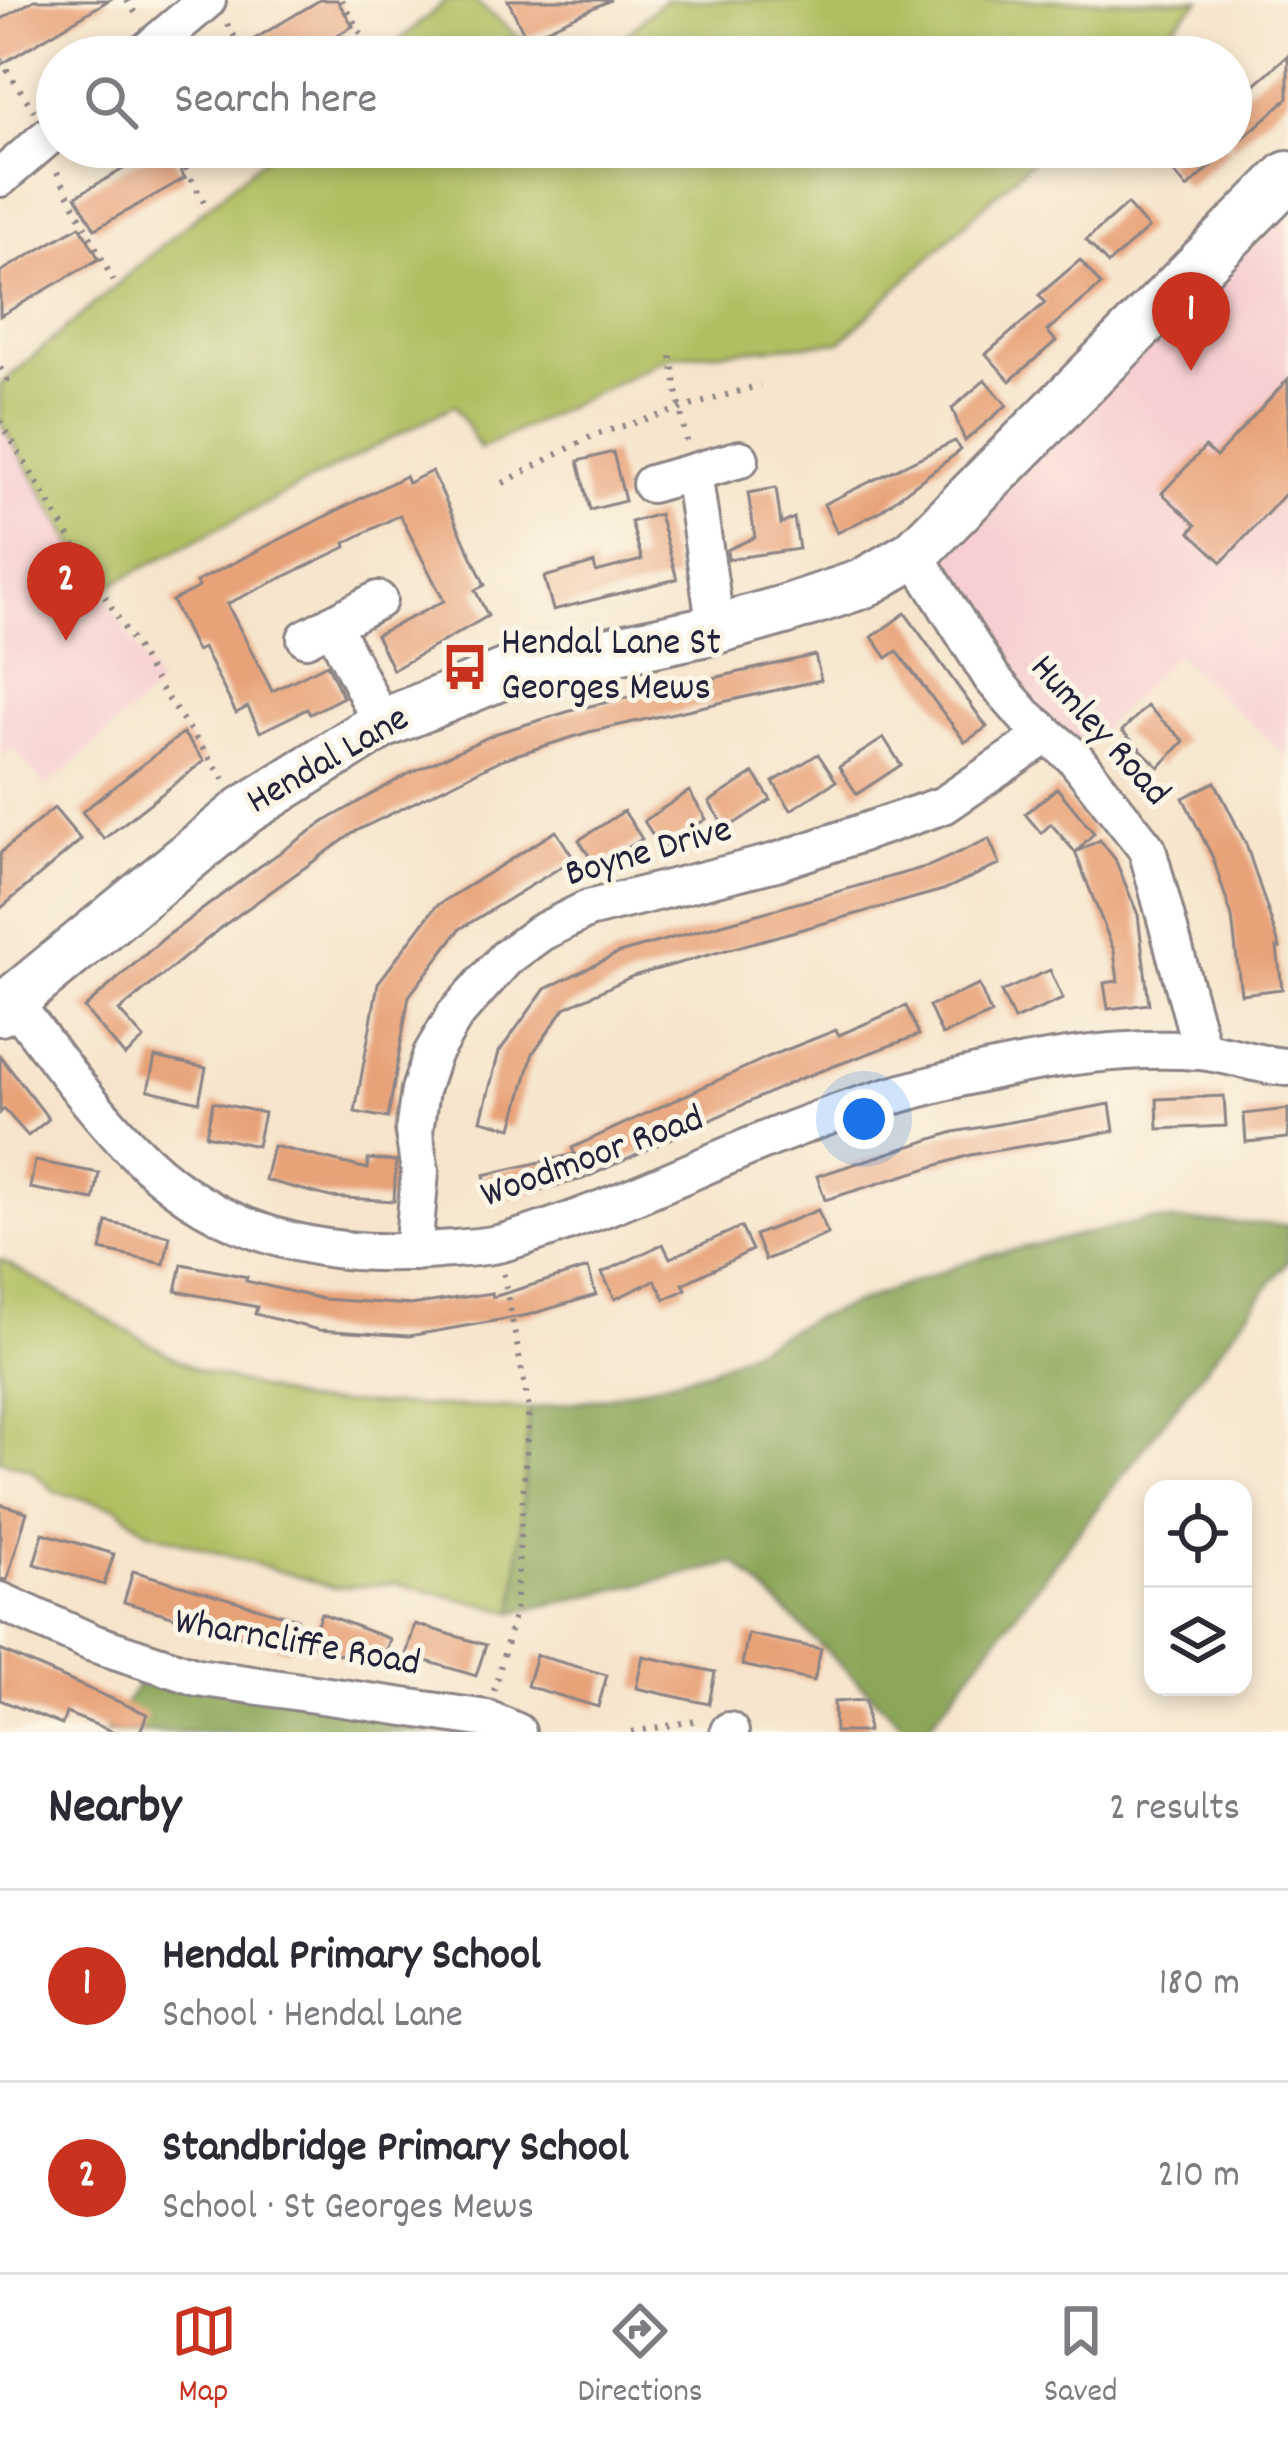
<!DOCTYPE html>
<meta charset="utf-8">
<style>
body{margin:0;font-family:Dekko,sans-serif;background:#f2f2f3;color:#2b2b33}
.controls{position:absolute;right:36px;bottom:36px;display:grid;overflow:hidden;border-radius:24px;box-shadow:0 6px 18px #0003}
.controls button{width:108px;height:108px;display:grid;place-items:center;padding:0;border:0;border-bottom:3px solid #e1e1e2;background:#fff;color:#2b2b33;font:60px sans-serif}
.you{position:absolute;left:864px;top:1119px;width:42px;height:42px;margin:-30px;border:9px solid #fff;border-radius:50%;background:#1a73e8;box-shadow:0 0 0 18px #1a73e833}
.badge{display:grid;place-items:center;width:78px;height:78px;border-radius:50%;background:#c8321e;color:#fff;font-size:39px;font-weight:700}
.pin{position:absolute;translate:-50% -99px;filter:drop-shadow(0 3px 6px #0008)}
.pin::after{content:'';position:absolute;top:63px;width:42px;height:36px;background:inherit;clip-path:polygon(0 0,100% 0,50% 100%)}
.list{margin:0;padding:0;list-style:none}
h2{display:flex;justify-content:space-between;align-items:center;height:156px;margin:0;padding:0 48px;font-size:51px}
h2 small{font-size:39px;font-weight:400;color:#7c7c81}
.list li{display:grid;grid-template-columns:78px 1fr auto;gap:36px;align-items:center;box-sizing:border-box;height:192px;padding:0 48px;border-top:3px solid #e1e1e2}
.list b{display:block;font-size:45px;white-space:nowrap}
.list p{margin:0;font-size:39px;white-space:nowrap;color:#7c7c81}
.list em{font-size:39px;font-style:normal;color:#7c7c81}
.icon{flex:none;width:66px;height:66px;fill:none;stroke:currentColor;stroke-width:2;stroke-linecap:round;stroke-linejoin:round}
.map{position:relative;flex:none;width:1288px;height:1732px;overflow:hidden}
.search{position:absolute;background:#fff;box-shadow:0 6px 18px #0003;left:36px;right:36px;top:36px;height:132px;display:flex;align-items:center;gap:30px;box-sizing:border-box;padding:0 42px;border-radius:66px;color:#7c7c81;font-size:45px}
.sheet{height:540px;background:#fff}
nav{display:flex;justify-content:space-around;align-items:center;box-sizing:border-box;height:168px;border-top:3px solid #e1e1e2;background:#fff;font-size:33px;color:#7c7c81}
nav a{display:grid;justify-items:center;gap:6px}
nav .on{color:#c8321e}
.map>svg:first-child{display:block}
.built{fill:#f7cfd2}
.green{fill:#b1bf62;stroke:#6a704e;stroke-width:3}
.forest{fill:#8ca658;stroke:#57644a;stroke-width:3}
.building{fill:#e8a278}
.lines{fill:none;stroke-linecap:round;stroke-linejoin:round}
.street-casing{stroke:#8c8484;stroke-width:42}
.secondary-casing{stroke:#8c8484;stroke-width:54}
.path{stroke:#8c8484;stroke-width:6;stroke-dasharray:3 9;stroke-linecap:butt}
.street{stroke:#fff;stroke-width:36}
.secondary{stroke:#fff;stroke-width:48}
.labels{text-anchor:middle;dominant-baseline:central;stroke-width:10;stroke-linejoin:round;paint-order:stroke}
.poi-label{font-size:39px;fill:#22223b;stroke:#fcf5e5;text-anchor:start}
.street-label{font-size:39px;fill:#22223b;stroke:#fcf5e5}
</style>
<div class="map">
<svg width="1288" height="1732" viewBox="0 0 1288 1732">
<rect width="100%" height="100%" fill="#fcf5e5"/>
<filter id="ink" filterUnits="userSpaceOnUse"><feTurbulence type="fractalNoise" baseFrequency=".00833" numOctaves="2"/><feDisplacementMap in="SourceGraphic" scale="24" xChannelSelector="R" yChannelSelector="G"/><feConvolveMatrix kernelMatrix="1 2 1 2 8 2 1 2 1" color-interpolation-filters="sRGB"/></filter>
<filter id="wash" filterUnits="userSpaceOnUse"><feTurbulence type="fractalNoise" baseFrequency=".004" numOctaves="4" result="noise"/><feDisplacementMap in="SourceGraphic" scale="48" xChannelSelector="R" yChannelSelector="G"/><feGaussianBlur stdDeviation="2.7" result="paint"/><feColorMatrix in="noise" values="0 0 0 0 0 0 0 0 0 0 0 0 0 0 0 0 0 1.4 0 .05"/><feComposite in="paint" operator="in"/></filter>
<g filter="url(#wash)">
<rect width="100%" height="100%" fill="#f6e5cc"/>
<g class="built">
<path d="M1288 176V758L1175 654 1075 758 914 554Z"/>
<path d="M0 421 159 686 46 788 12 747 0 756Z"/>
</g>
<g class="green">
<path d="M447 0H473L544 57H380Z"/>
<path d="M664 0H1200L1140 57H602Z"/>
<path d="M277 147H1046L840 342 671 356 480 449 455 405 101 590 0 421V385Z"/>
<path d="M0 1259 195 1369 305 1402 529 1409 515 1612 393 1583 335 1588 146 1531 117 1507 55 1492 30 1469 0 1460Z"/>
</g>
<g class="forest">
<path d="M1148 1220 1288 1225V1261L924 1732H910L736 1563 515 1612 529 1409 602 1398 708 1371 809 1320 985 1256Z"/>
<path d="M152 1663 517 1732H106Z"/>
</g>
<g id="blocks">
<g class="building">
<path d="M34 0H109L0 65V20Z"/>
<path d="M320 0H337L353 26 300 57H224Z"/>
<path d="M508 0H611L526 38Z"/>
<path d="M1288 55V98L1187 188 1166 163 1185 147H1231V105Z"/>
<path d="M162 147H167L185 178 95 229 76 196Z"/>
<path d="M1127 204 1148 228 1108 264 1086 240Z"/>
<path d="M80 226 99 259 0 316V272Z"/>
<path d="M1080 260 1101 285 1047 331 1056 341 1010 381 986 354 1045 303 1039 295Z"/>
<path d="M1288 379V491L1222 562 1190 532 1196 525 1162 493 1205 447 1216 457Z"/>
<path d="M985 380 1007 405 965 441 952 408Z"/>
<path d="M955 441 961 450 879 512 837 533 824 504Z"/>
<path d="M613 452 625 501 590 510 578 461Z"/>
<path d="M432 471 485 585 475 590 488 616 393 670 376 635 444 601 400 515 345 543 346 547 227 604 272 691 327 664 343 697 310 714 307 709 260 732 248 707 236 713 203 648 196 651 172 601 199 587 196 582 405 476 408 483Z"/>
<path d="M776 488 781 524 794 518 799 549 728 559 727 550 755 537 748 493Z"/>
<path d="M659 514 677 579 553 610 544 577 594 563 596 572 642 560 631 522Z"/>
<path d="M905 613 987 727 965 742 897 651 887 658 872 637Z"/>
<path d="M815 655 821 680 589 732 503 759 356 831 223 926 119 1011 144 1039 125 1056 84 1008 163 939 259 867 327 820 404 776 497 733 577 709Z"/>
<path d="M1147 706 1184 741 1159 767 1122 731Z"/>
<path d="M183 733 204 761 104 839 82 812Z"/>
<path d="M884 738 901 765 857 794 839 767Z"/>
<path d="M818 754 836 781 791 810 773 782Z"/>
<path d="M754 773 771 800 726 829 709 802Z"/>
<path d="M1215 782 1246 844 1280 948H1277L1282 989 1241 994 1232 917 1213 858 1183 798Z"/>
<path d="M1057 788 1094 833 1076 852 1100 840 1115 859 1138 915 1149 1004 1108 1009 1104 983 1118 981 1114 951 1075 852 1051 824 1041 833 1025 814Z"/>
<path d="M689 791 706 819 661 848 644 821Z"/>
<path d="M54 808 81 840 0 909V853Z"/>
<path d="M624 811 642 839 596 867 579 840Z"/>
<path d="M556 831 574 859 460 929 409 996 388 1118 355 1112 378 983 436 906Z"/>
<path d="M989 839 1000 864 943 890 633 976 565 1008 533 1053 512 1128 481 1120 499 1052 545 989 619 953 929 866Z"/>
<path d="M1050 970 1063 999 1014 1020 1001 992Z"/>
<path d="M979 985 991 1014 942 1035 929 1006Z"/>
<path d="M906 1006 919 1035 799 1079 583 1179 490 1202 484 1175 575 1154 572 1148 768 1057 836 1030 839 1035Z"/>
<path d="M0 1056 49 1119 28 1136 4 1109 0 1113Z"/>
<path d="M155 1057 206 1068 199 1102 148 1090Z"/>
<path d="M1224 1096 1226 1126 1158 1129 1157 1099Z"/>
<path d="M213 1102 264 1113 257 1146 206 1135Z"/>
<path d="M1110 1104 1114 1131 970 1155 825 1200 817 1176 954 1132Z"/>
<path d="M1288 1109V1138L1246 1142 1244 1114Z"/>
<path d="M273 1146 368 1169V1159L396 1161 394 1201 330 1197 265 1180Z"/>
<path d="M35 1161 99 1173 94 1200 30 1188Z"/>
<path d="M818 1210 828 1234 765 1260 755 1235Z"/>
<path d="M107 1222 170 1236 164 1264 101 1250Z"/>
<path d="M741 1227 752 1250 683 1284 686 1289 665 1299 655 1280 615 1299 602 1273 663 1244 670 1258Z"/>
<path d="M182 1264 247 1277 246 1281 322 1299 411 1305 492 1293 493 1297 588 1268 596 1295 528 1315 409 1336 319 1330 255 1314 257 1307 176 1291Z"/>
<path d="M0 1504 27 1512 7 1580 0 1579Z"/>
<path d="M43 1533 114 1554 104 1585 34 1564Z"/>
<path d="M133 1571 297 1619 288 1650 124 1602Z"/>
<path d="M321 1613 390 1639 379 1669 310 1643Z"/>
<path d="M415 1624 486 1645 476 1676 406 1655Z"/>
<path d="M748 1634 821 1649 814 1681 742 1665Z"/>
<path d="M0 1650 147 1714 140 1732H114L66 1713 62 1725 0 1700Z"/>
<path d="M536 1655 607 1675 598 1707 527 1686Z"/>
<path d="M643 1656 715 1672 709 1704 636 1688Z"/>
<path d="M866 1700 868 1732H835L834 1702Z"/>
</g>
</g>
</g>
<g filter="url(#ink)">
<use href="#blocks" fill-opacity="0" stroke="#8c8484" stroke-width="3"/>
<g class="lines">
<defs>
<g id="street">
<path d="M140 57 207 0"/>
<path d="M0 178 57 129"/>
<path d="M693 473 716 629"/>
<path d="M651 484 740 459"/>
<path d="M914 554 992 678 1025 716 1075 758 1147 849 1202 1051"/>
<path d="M332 624 382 724"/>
<path d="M306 638 378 600"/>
<path d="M12 1000C54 1055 94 1113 144 1161 226 1239 330 1260 439 1250 460 1248 482 1248 502 1243 625 1209 737 1144 859 1106 962 1074 1090 1043 1199 1051 1229 1053 1257 1066 1288 1067"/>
<path d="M413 1252 420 1172 414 1132 420 1090 432 1054 455 1015 506 958 540 933 588 909 776 862 944 805 1046 735"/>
<path d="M0 1601 93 1643 197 1677 487 1719 517 1732"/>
<path d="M729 1731 730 1732"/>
</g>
<path id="secondary" d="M0 1011 245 810 382 724 504 674 716 629 784 610 862 584 914 554 1288 176"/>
</defs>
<use href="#street" class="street-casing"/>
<use href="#secondary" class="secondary-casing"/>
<g class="path">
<path d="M127 0 138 17"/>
<path d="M341 0 375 57"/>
<path d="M227 24 247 57"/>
<path d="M0 59 34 111"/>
<path d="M174 147 207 208"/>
<path d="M57 172 116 286"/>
<path d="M671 356 686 441"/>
<path d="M0 368 7 380 0 385"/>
<path d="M0 421 159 686 224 779"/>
<path d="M503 483 594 435 760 385"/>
<path d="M494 1691 515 1612 529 1409 503 1271"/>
<path d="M632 1732 700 1720"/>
</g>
<use href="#street" class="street"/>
<use href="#secondary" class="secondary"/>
</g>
</g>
<defs>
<symbol id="bus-bare" viewBox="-9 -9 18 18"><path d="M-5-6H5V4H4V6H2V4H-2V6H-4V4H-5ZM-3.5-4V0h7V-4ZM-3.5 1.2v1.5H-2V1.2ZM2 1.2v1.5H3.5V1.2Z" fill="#c8321e" stroke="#fcf5e5" stroke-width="2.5" paint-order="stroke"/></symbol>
</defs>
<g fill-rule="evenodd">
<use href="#bus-bare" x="432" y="634" width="66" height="66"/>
</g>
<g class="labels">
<g class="poi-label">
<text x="501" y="645">Hendal Lane St<tspan x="501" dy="45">Georges Mews</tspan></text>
</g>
<g class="street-label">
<text transform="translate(1098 732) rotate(48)">Humley Road</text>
<text transform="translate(329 762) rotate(-30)">Hendal Lane</text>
<text transform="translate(649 854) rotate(-16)">Boyne Drive</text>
<text transform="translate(593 1159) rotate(-20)">Woodmoor Road</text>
<text transform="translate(297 1645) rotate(10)">Wharncliffe Road</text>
</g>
</g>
</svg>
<div class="controls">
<button><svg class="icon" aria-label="locate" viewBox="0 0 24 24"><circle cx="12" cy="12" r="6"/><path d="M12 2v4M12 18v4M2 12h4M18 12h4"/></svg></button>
<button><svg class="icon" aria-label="layers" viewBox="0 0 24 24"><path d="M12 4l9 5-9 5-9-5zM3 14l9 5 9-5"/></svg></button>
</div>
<div class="you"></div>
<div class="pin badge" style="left:1191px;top:371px">1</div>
<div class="pin badge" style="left:66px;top:641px">2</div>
<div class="search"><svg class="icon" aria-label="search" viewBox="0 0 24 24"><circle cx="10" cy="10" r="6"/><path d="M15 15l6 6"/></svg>Search here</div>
</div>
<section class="sheet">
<h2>Nearby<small>2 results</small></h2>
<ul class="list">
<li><span class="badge">1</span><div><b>Hendal Primary School</b><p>School · Hendal Lane</p></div><em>180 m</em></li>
<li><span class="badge">2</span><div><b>Standbridge Primary School</b><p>School · St Georges Mews</p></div><em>210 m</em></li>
</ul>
</section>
<nav>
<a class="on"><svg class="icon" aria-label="map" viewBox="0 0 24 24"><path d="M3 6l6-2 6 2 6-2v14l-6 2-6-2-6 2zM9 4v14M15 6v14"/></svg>Map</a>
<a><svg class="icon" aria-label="directions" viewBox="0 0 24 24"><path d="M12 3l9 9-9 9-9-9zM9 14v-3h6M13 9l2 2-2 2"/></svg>Directions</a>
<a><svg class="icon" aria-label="saved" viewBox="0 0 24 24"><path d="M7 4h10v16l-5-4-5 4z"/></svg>Saved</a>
</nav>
